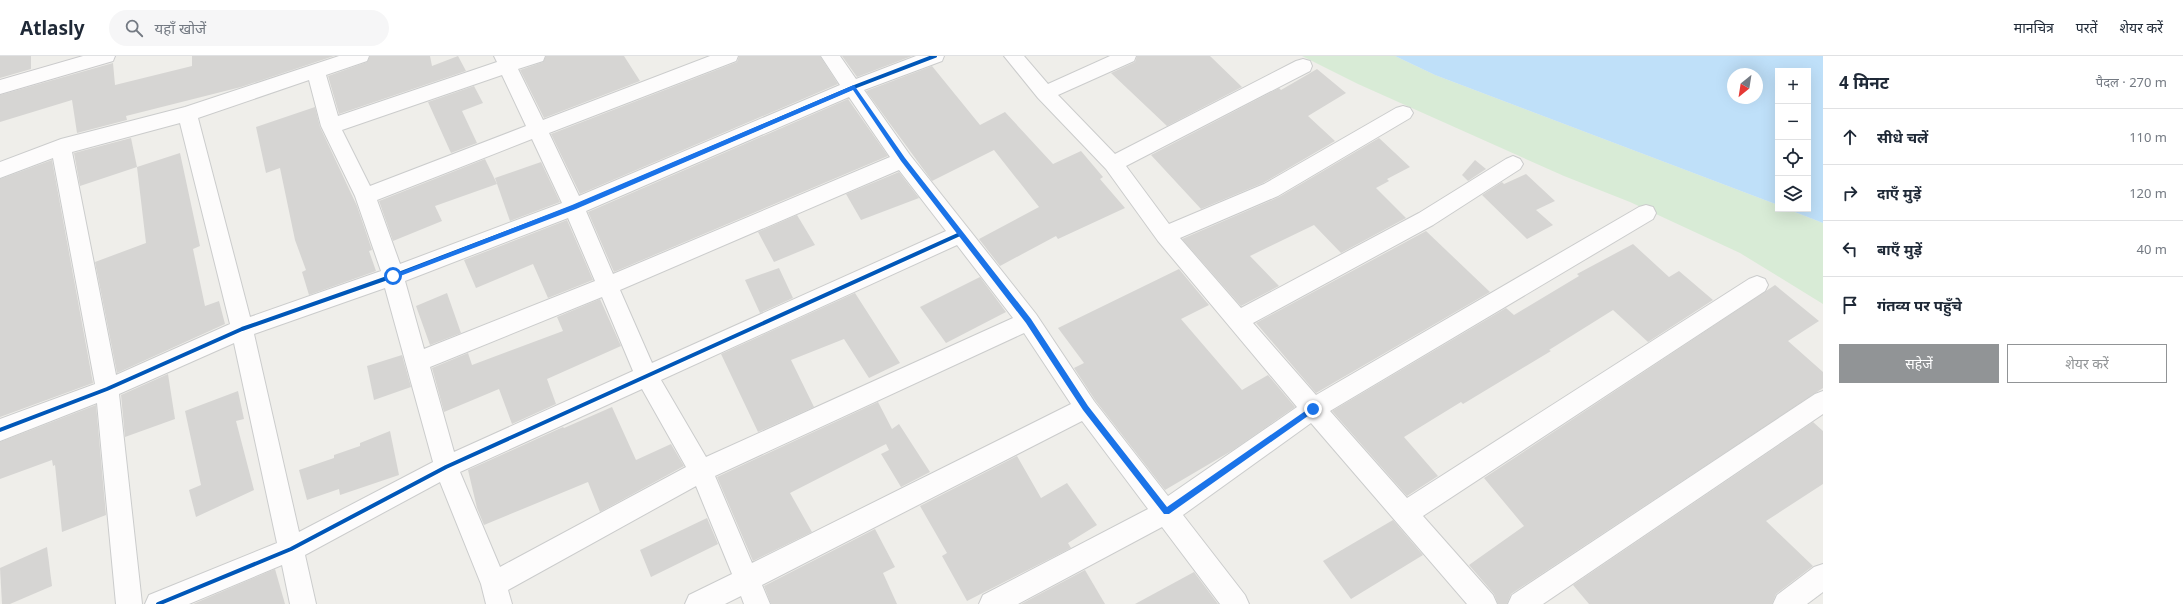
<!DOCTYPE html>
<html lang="hi">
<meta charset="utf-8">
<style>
body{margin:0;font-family:"Noto Sans","Noto Sans Devanagari",sans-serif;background:#f6f6f7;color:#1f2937}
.controls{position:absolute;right:12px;top:12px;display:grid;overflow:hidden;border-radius:0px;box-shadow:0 4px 16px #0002}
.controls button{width:36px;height:36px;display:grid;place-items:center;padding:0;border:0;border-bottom:1px solid #e0e1e3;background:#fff;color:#1f2937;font:20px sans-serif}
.compass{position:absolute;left:1727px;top:12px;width:36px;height:36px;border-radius:50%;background:#fff;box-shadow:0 4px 16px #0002;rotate:210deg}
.stop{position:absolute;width:12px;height:12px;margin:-9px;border:3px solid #1a73e8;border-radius:50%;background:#fff}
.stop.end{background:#1a73e8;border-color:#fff;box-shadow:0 1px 4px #0008}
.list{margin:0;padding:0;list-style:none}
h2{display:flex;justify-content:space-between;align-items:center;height:52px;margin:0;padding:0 16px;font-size:17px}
h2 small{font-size:13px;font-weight:400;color:#747a83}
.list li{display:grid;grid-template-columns:26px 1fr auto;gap:12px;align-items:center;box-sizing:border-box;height:56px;padding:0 16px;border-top:1px solid #e0e1e3}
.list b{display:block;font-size:15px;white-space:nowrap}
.list em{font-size:13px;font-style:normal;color:#747a83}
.actions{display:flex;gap:8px;padding:12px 16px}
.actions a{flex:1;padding:9px 0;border:1px solid #919496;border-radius:0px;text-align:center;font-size:14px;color:#919496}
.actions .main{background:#919496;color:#fff}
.icon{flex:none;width:22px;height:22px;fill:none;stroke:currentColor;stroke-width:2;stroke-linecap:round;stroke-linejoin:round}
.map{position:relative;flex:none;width:1823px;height:548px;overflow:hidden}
header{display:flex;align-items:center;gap:24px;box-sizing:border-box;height:56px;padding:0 20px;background:#fff;border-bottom:1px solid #e0e1e3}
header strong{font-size:19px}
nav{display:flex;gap:22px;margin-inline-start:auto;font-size:14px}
.search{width:280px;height:36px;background:#f6f6f7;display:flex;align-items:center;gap:10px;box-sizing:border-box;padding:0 14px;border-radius:22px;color:#747a83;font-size:15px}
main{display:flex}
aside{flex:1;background:#fff}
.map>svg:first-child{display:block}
.green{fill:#d8ebd6}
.water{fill:#bfe0f9;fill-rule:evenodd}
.building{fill:#d6d5d3}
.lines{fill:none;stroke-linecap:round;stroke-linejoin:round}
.street-casing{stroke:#cbcccc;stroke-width:2}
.secondary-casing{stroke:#cacacb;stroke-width:2}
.street{fill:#fdfcfc;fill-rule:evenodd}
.secondary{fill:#fdfcfc;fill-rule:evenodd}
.cycleway-casing{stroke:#fff;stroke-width:6}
.cycleway{stroke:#0057b8;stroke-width:4}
.route{fill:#1a73e8}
</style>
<header>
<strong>Atlasly</strong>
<div class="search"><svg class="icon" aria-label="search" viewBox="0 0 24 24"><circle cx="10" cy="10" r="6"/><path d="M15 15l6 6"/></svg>यहाँ खोजें</div>
<nav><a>मानचित्र</a><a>परतें</a><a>शेयर करें</a></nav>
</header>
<main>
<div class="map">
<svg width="1823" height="548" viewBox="0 0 1823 548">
<rect width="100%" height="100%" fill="#efeeea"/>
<path class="green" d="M1302 0H1395L1435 19 1778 149V153H1787L1823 167V248L1740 197 1630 146 1564 120 1358 28Z"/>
<path class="water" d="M1395 0H1823V167L1787 153H1808V15H1778V149L1435 19ZM1733 18H1757V42H1733Z"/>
<g class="building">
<path d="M0 0H31V13L0 22Z"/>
<path d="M192 0H334L241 31 126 60 127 64 77 77 72 44 0 66V39L113 7 115 29 192 10Z"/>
<path d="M370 0H430L432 10 458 0 466 15 339 58 328 20 367 6Z"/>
<path d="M546 0H624L640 25 544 62 520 14 543 6Z"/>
<path d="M739 0H820L838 28 580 138 551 78 737 6Z"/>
<path d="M842 0H912L857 21Z"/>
<path d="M1137 0H1210L1242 31 1167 70 1111 17 1135 6Z"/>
<path d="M932 10 980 69 1005 56 1053 108 1081 95 1103 121 1100 123 1125 152 1058 183 1056 180 1000 210 979 183 1039 151 994 94 932 125 866 35Z"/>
<path d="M1317 13 1346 37 1308 60 1335 85 1263 127 1201 153 1151 99 1279 32 1281 34Z"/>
<path d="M474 30 483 47 462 55 477 87 451 97 428 46Z"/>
<path d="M848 43 888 100 614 216 588 156Z"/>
<path d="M315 51 320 71 357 150 372 194 369 195 376 215 309 239 302 216 306 214 295 184 280 112 266 117 256 71Z"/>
<path d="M131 82 137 111 80 130 74 97Z"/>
<path d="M1379 82 1410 111 1387 123 1389 125 1376 132 1406 162 1341 197 1314 169 1250 200 1279 230 1241 250 1182 183 1279 141Z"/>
<path d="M180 97 200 190 193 193 205 250 219 245 225 268 117 317 95 206 146 187 137 111Z"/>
<path d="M485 103 497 128 435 150 442 165 393 185 379 145Z"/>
<path d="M52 104 93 327 0 361V123Z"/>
<path d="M1475 104 1486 113 1468 125 1462 119Z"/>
<path d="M541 106 560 146 510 165 495 122Z"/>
<path d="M899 116 919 142 861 164 846 138Z"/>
<path d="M1526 118 1555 145 1536 154 1553 169 1527 183 1482 139 1502 126 1504 128Z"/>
<path d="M797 159 815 189 774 206 758 176Z"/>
<path d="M567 164 593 224 548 242 533 208 476 232 464 204Z"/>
<path d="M1426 175 1490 236 1316 337 1256 267Z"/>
<path d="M1633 188 1669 221 1679 215 1713 244 1648 286 1613 254 1549 294 1551 295 1463 348 1461 346 1404 381 1438 420 1407 440 1332 355 1506 252 1514 259 1579 220 1577 218Z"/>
<path d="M779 212 793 242 760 257 745 224Z"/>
<path d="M1179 213 1209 249 1181 263 1242 334 1268 319 1295 351 1233 394 1165 434 1095 344 1074 312 1084 307 1058 272Z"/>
<path d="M980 221 1006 256 946 287 920 251Z"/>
<path d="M1775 229 1819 265 1788 285 1823 316V332L1511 538 1507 548H1498L1494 538 1469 509 1524 470 1484 422Z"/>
<path d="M447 237 461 277 425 291 430 289 416 250Z"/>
<path d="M855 237 900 307 869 322 844 283 791 304 814 351 758 376 721 298Z"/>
<path d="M600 243 621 290 547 323 556 348 512 368 499 333 444 356 432 312 468 297 472 309 563 275 557 261Z"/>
<path d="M402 299 411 331 374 344 367 310Z"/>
<path d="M168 318 175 363 125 381 121 339Z"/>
<path d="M238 335 244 363 236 365 254 434 196 461 189 434 201 429 185 355Z"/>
<path d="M878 346 892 373 899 368 930 416 901 431 881 398 889 394 886 388 790 437 812 476 753 505 717 421Z"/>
<path d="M96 349 106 459 62 476 55 409 53 410 52 404 0 423V386Z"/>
<path d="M612 351 636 404 671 388 684 410 600 456 588 426 484 469 477 452 468 414 563 371 564 372Z"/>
<path d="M1813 366 1823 375V428L1766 465 1813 510 1776 538 1772 548H1589L1573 529Z"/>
<path d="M390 375 399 419 340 439 339 433 307 444 299 414 334 402V399L360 390V387Z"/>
<path d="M1017 400 1041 442 1067 427 1097 469 1068 487 1071 492 967 545 942 500 947 497 920 450Z"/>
<path d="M707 462 718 488 651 521 640 494Z"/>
<path d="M1393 464 1423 499 1351 543 1323 505Z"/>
<path d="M875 473 895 511 883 517 897 548H771L764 530Z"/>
<path d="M47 491 52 530 10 548H2L0 512Z"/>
<path d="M275 513 285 548H193Z"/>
<path d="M1085 514 1105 548H1021Z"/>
<path d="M1194 516 1218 548H1135Z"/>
</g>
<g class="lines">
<defs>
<g id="street">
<path d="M339 0H369L367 5 326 19 338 60 497 6 494 0H545L543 5 518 13 543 64 710 0H738L736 5 549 77 579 140 840 29 821 0H840L856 23 916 0H944L942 5 864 34 910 99 1036 258 1094 345 1168 440 1297 351 1158 185 1106 113 1038 42 1004 0H1024L1048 28 1110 0H1136L1134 5 1058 39 1115 98 1296 5 1303 3 1310 5 1312 10 1310 15 1126 110 1169 168 1264 128 1396 52 1403 50 1410 52 1413 57 1410 62 1278 140 1180 182 1241 252 1419 157 1506 103 1513 100 1520 103 1523 108 1520 113 1433 169 1253 267 1316 339 1639 151 1646 149 1653 151 1656 157 1653 163 1330 355 1407 442 1749 223 1757 220 1765 223 1768 229 1765 235 1423 460 1493 539 1497 548H1467L1311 367 1183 459 1245 539 1249 548H1220L1162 471 1018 548H979L983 539 1148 453 1082 365 762 529 770 548H744L741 540 725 548H685L689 539 732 518 696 430 508 534 512 548H486L481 528 440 426 305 499 316 548H290L282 509 189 548H145L149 539 277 487 234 287 119 338 142 548H116L97 347 0 385V363L95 328 53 102 0 122V106L61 83 185 51ZM502 19 526 70 370 130 342 74ZM309 24 321 70 355 140 381 215 250 261 198 62ZM849 41 890 101 613 218 586 155ZM180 67 230 268 116 319 72 96ZM532 83 562 147 400 208 377 144ZM899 114 946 175 652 307 620 234ZM568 162 595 225 424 293 405 225ZM957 189 1013 262 706 401 661 324ZM385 232 433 406 299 476 254 278ZM602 241 633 315 454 396 430 311ZM1024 277 1071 348 752 507 715 420ZM642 333 686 411 500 511 460 416Z"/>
<path d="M1823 335V358L1543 548H1508L1512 539 1815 338Z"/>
<path d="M1823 508V536L1807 548H1773L1777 539 1814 511Z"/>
</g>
<path id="secondary" d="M83 0H115L113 5 0 38V24Z"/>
</defs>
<use href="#street" class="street-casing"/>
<use href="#secondary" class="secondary-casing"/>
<use href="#street" class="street"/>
<use href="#secondary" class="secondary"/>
<defs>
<g id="cycleway">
<path d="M0 374 107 333 242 273 393 220 574 151 854 31 935 0"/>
<path d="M158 548 291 493 446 411 960 178"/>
</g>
</defs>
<use href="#cycleway" class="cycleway-casing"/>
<use href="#cycleway" class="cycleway"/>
</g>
<path class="route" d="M854 29 905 102 1031 263 1088 350 1167 451 1311 351H1315V355L1169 458H1164L1083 354 1026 267 901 105 853 34 576 153 395 222 390 220 572 149Z"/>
</svg>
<div class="controls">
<button>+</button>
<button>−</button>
<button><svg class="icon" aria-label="locate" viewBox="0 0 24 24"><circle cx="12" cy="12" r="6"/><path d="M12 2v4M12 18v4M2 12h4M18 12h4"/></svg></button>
<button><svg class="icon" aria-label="layers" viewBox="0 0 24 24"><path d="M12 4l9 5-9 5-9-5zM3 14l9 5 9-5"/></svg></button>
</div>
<svg class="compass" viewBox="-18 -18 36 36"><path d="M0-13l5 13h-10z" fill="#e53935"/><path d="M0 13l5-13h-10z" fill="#747a83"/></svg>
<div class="stop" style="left:393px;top:220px"></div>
<div class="stop end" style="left:1313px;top:353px"></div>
</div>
<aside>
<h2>4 मिनट<small>पैदल · 270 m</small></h2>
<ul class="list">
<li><svg class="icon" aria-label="ahead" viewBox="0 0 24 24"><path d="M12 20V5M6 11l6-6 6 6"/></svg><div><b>सीधे चलें</b></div><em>110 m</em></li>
<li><svg class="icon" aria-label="right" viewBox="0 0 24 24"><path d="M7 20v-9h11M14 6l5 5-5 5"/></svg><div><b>दाएँ मुड़ें</b></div><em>120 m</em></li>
<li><svg class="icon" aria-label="left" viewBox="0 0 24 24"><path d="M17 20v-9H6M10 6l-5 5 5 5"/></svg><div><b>बाएँ मुड़ें</b></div><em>40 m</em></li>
<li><svg class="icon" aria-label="arrive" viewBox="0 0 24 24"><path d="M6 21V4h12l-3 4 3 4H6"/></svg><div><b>गंतव्य पर पहुँचे</b></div></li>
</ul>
<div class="actions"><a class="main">सहेजें</a><a>शेयर करें</a></div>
</aside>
</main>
